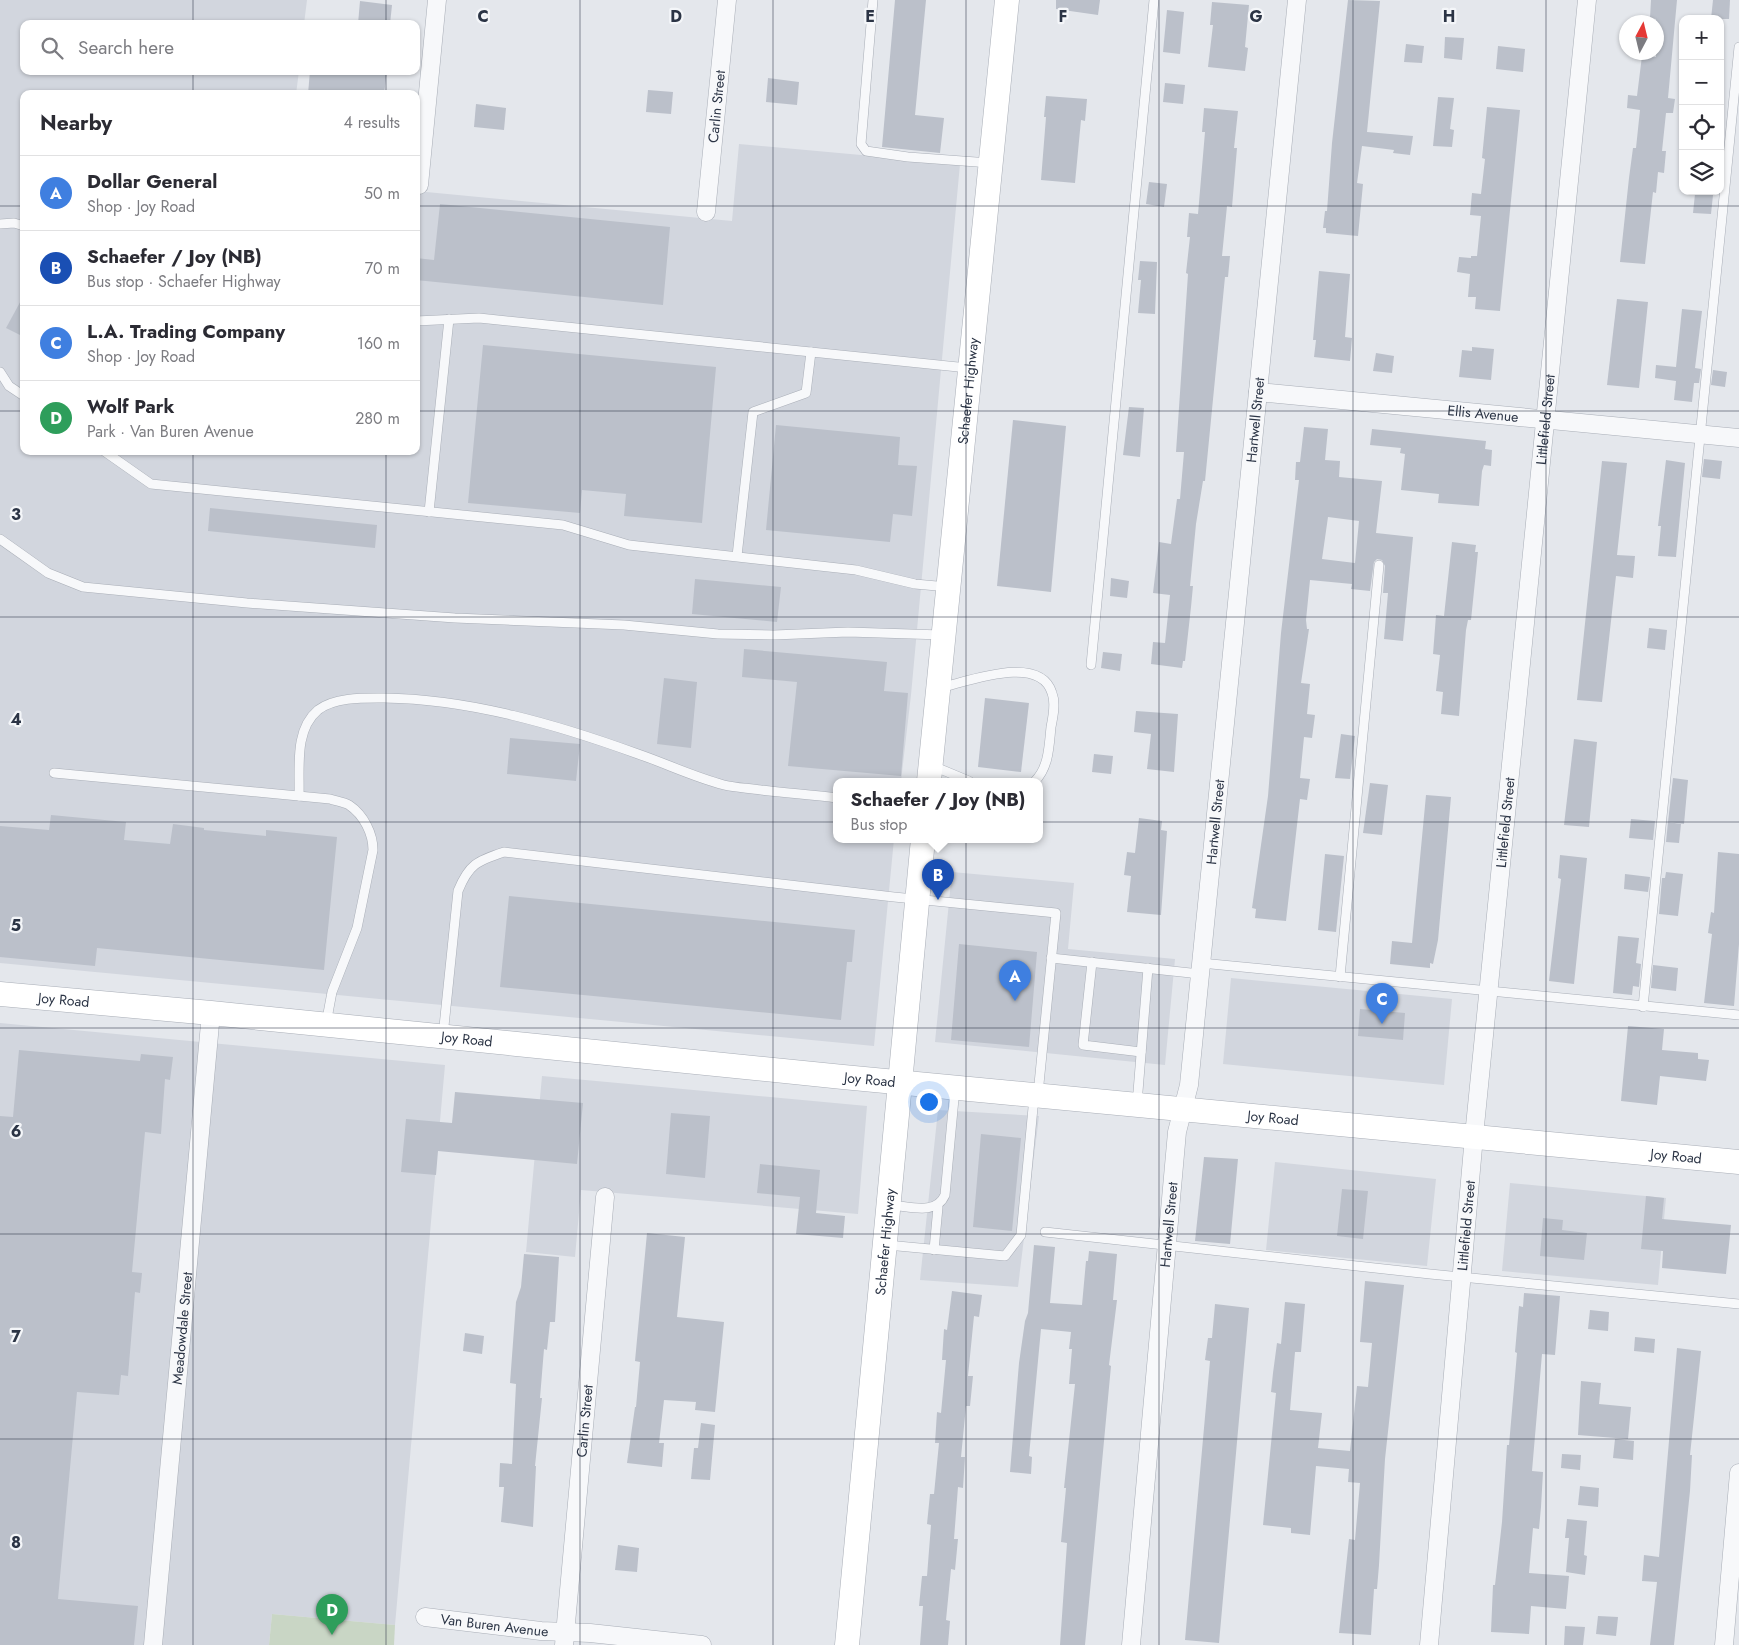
<!DOCTYPE html>
<meta charset="utf-8">
<style>
body{margin:0;font-family:Jost,sans-serif;background:#f2f2f3;color:#2b2b33}
.controls{position:absolute;right:15px;top:15px;display:grid;overflow:hidden;border-radius:10px;box-shadow:0 1px 4px #0004}
.controls button{width:45px;height:45px;display:grid;place-items:center;padding:0;border:0;border-bottom:1px solid #e1e1e2;background:#fff;color:#2b2b33;font:25px sans-serif}
.compass{position:absolute;left:1619px;top:15px;width:45px;height:45px;border-radius:50%;background:#fff;box-shadow:0 1px 4px #0004;rotate:7deg}
.you{position:absolute;left:928px;top:1101px;width:18px;height:18px;margin:-12px;border:4px solid #fff;border-radius:50%;background:#1a73e8;box-shadow:0 0 0 8px #1a73e833}
.badge{display:grid;place-items:center;width:32px;height:32px;border-radius:50%;background:#1a73e8;color:#fff;font-size:16px;font-weight:700}
.pin{position:absolute;translate:-50% -41px;filter:drop-shadow(0 1px 2px #0008)}
.pin::after{content:'';position:absolute;top:26px;width:18px;height:15px;background:inherit;clip-path:polygon(0 0,100% 0,50% 100%)}
.popup{position:absolute;left:833px;top:778px;width:210px;height:65px;box-sizing:border-box;display:grid;place-content:center;border-radius:10px;background:#fff;filter:drop-shadow(0 1px 4px #0005);font-size:16px;white-space:nowrap;color:#7c7c81}
.popup b{font-size:19px;color:#2b2b33}
.popup::after{content:'';position:absolute;left:50%;top:100%;margin-left:-10px;border:10px solid transparent;border-top-color:#fff}
.list{margin:0;padding:0;list-style:none}
h2{display:flex;justify-content:space-between;align-items:center;height:65px;margin:0;padding:0 20px;font-size:21px}
h2 small{font-size:16px;font-weight:400;color:#7c7c81}
.list li{display:grid;grid-template-columns:32px 1fr auto;gap:15px;align-items:center;box-sizing:border-box;height:75px;padding:0 20px;border-top:1px solid #e1e1e2}
.list b{display:block;font-size:19px;white-space:nowrap}
.list p{margin:0;font-size:16px;white-space:nowrap;color:#7c7c81}
.list em{font-size:16px;font-style:normal;color:#7c7c81}
.icon{flex:none;width:28px;height:28px;fill:none;stroke:currentColor;stroke-width:2;stroke-linecap:round;stroke-linejoin:round}
.map{position:relative;flex:none;width:1739px;height:1645px;overflow:hidden}
.search{position:absolute;background:#fff;box-shadow:0 1px 4px #0004;left:20px;top:20px;width:400px;height:55px;display:flex;align-items:center;gap:12px;box-sizing:border-box;padding:0 18px;border-radius:10px;color:#7c7c81;font-size:19px}
.panel{position:absolute;background:#fff;box-shadow:0 1px 4px #0004;left:20px;top:90px;width:400px;height:365px;border-radius:10px}
.map>svg:first-child{display:block}
.built{fill:#d2d6de}
.green{fill:#c9d6c5}
.building{fill:#bbc0ca;fill-rule:evenodd}
.lines{fill:none;stroke-linecap:round;stroke-linejoin:round}
.lane-casing{stroke:#a9aeb7;stroke-width:10}
.street-casing{stroke:#a9aeb7;stroke-width:19}
.secondary-casing{stroke:#a9aeb7;stroke-width:25}
.lane{stroke:#f7f8fa;stroke-width:9}
.street{stroke:#f7f8fa;stroke-width:18}
.secondary{stroke:#fff;stroke-width:24}
.grid{fill:none;stroke:#2b3445;stroke-width:1;stroke-opacity:0.55}
.labels{text-anchor:middle;dominant-baseline:central;stroke-width:4.5;stroke-linejoin:round;paint-order:stroke}
.street-label{font-size:14px;fill:#2b3445;stroke:#f4f6f9}
.grid-label{font-size:16px;text-anchor:middle;font-weight:bold;fill:#2b3445;stroke:#f4f6f9;stroke-width:4.5;stroke-linejoin:round;paint-order:stroke}
</style>
<div class="map">
<svg width="1739" height="1645" viewBox="0 0 1739 1645">
<rect width="100%" height="100%" fill="#e4e7ec"/>
<g class="built">
<path d="M0 0H307L304 24H24V71H299L296 94H24V451H416V191L732 221 739 144 960 164 911 695 901 781H837V839H894L874 1046 0 963Z"/>
<path d="M952 872 1074 883 1068 949 1175 959 1165 1065 935 1042Z"/>
<path d="M1231 978 1452 999 1444 1085 1223 1064Z"/>
<path d="M0 1023 445 1065 395 1625 272 1614 269 1645H0Z"/>
<path d="M542 1076 867 1106 858 1214 581 1190 575 1257 526 1252Z"/>
<path d="M938 1110 1039 1116 1018 1287 920 1280Z"/>
<path d="M1275 1162 1436 1179 1427 1266 1266 1250Z"/>
<path d="M1510 1183 1666 1198 1658 1285 1502 1271Z"/>
</g>
<path class="green" d="M272 1614 395 1625 394 1645H269Z"/>
<g class="building">
<path d="M895 0H926L915 115 944 118 940 153 882 147Z"/>
<path d="M1056 0H1100L1098 15 1056 9Z"/>
<path d="M1348 0 1380 1 1367 132 1413 136 1410 155 1393 153 1394 150 1362 146 1357 183 1363 184 1358 236 1326 233V228H1323L1325 211H1327L1332 143Z"/>
<path d="M1651 0H1677L1668 98 1675 99 1673 113H1666L1662 151H1666L1664 173 1658 172 1656 193 1653 192 1645 264 1620 262 1629 178 1633 148H1636L1640 110 1627 108 1628 95 1637 96 1642 56 1656 57V19L1650 18Z"/>
<path d="M1713 0H1730L1729 19H1711Z"/>
<path d="M360 1 392 5 390 24H358Z"/>
<path d="M1212 2 1249 5 1245 47 1248 48 1245 71 1208 67 1213 25H1210Z"/>
<path d="M1167 10 1184 12 1180 54 1163 52Z"/>
<path d="M1445 37 1464 38 1462 60 1444 58Z"/>
<path d="M1406 44 1424 46 1422 63 1404 62Z"/>
<path d="M1498 46 1525 49 1523 72 1496 69Z"/>
<path d="M310 71H387L384 94H308Z"/>
<path d="M768 78 799 82 797 105 766 102Z"/>
<path d="M1165 83 1185 85 1183 104 1163 102Z"/>
<path d="M648 90 673 92 671 114 646 112Z"/>
<path d="M1046 96 1087 99 1085 121 1081 120 1075 183 1041 180 1046 117H1044Z"/>
<path d="M1438 97 1454 98 1450 129 1454 130 1452 147 1433 146Z"/>
<path d="M476 104 506 108 504 130 474 127Z"/>
<path d="M1487 107 1520 110 1500 311 1475 309 1476 297H1468L1470 274 1457 272 1459 257 1471 258V256H1477L1481 216 1470 215 1472 193 1481 194 1485 159 1482 158Z"/>
<path d="M1204 108 1238 111 1234 148H1237L1232 207 1227 206 1222 256H1230L1228 277H1225L1205 481H1203L1196 524 1190 586H1193L1191 607 1185 661H1183L1182 668 1151 664 1153 642 1165 643 1170 595 1153 593 1159 542 1171 544 1177 499H1180L1184 452H1176L1188 274 1186 273 1190 237H1187L1189 213 1198 214 1205 132H1202Z"/>
<path d="M1149 182 1167 184 1164 207 1146 204Z"/>
<path d="M1695 194 1713 195 1711 214 1693 213Z"/>
<path d="M440 204 670 227 663 305 416 280V258L434 260Z"/>
<path d="M1140 261 1157 262 1155 314 1138 313 1141 280H1138Z"/>
<path d="M1319 271 1350 274 1345 337 1352 338 1350 361 1314 357 1316 340H1313Z"/>
<path d="M24 295V337L6 328Z"/>
<path d="M1617 299 1648 302 1639 388 1607 385Z"/>
<path d="M1682 309 1702 311 1695 368 1701 369 1699 383H1694L1692 402 1674 400 1676 381 1655 378 1656 365 1676 367Z"/>
<path d="M483 345 716 367 702 523 624 516 626 494 582 490 580 513 468 503Z"/>
<path d="M1472 347 1494 349 1491 380 1459 377 1462 350 1472 351Z"/>
<path d="M1376 353 1394 356 1392 373 1373 371Z"/>
<path d="M1713 370 1727 372 1725 387 1711 385Z"/>
<path d="M1129 407 1144 408 1140 457 1123 455Z"/>
<path d="M1013 420 1066 426 1051 592 997 586Z"/>
<path d="M776 425 900 437 898 465 917 466 912 516 893 514 890 542 766 530Z"/>
<path d="M1304 427 1328 429 1325 460 1340 461 1339 477 1382 481 1376 533 1413 537 1403 641 1384 639 1388 593H1383L1385 566 1382 560 1377 559 1374 562 1370 591 1351 589 1352 584 1310 580 1306 620 1307 629H1309L1301 683 1310 684 1307 714 1315 715 1312 738 1304 737 1300 778 1310 779 1307 800 1300 799 1286 921 1255 918 1256 909 1252 908 1268 796 1281 633 1299 480H1295L1296 462H1300ZM1328 517 1359 521 1355 563 1322 559Z"/>
<path d="M1372 429 1486 441 1485 449 1492 450 1491 466 1484 465 1482 471 1479 506 1438 503 1439 494 1401 490 1405 454 1400 453 1401 448 1370 445Z"/>
<path d="M1704 459 1722 461 1720 479 1702 477Z"/>
<path d="M1666 460 1685 463 1676 557 1658 556 1661 526H1658Z"/>
<path d="M1602 461 1627 463 1617 555 1635 556 1633 578 1616 576 1602 702 1577 700Z"/>
<path d="M210 508 377 525 375 548 208 531Z"/>
<path d="M1452 542 1476 545 1475 552H1478L1471 620H1468L1466 630 1459 716 1441 714 1443 692 1436 691 1440 655 1433 654 1436 615 1444 616Z"/>
<path d="M1111 578 1129 581 1127 598 1110 596Z"/>
<path d="M695 579 781 587 777 622 692 614Z"/>
<path d="M1649 628 1667 630 1665 650 1647 648Z"/>
<path d="M744 649 887 662 884 691 908 693 901 776 788 766 797 682 742 677Z"/>
<path d="M1103 652 1122 654 1120 671 1101 668Z"/>
<path d="M664 678 697 682 691 748 657 744Z"/>
<path d="M985 698 1029 703 1021 772 978 767Z"/>
<path d="M1136 711 1178 714 1174 772 1147 769 1151 734 1134 732Z"/>
<path d="M1341 734 1355 736 1350 779 1335 778Z"/>
<path d="M510 738 580 744 576 781 507 774Z"/>
<path d="M1574 739 1597 742 1589 827 1564 825Z"/>
<path d="M1094 754 1113 756 1111 774 1092 772Z"/>
<path d="M1673 778 1688 780 1684 824 1668 822Z"/>
<path d="M1370 783 1388 785 1382 835 1363 833Z"/>
<path d="M1426 795 1451 797 1438 940 1433 964 1430 963V968L1390 964 1392 941 1412 943Z"/>
<path d="M51 815 126 822 124 840 170 844 173 824 204 828V830L266 836V830L337 837 324 970 97 948 95 966 0 957V826L49 830Z"/>
<path d="M1139 818 1162 821 1161 830 1167 831 1161 915 1127 912 1131 876 1124 875 1127 852 1135 853Z"/>
<path d="M1631 819 1655 821 1653 840 1629 838Z"/>
<path d="M1668 822 1681 824 1679 843 1666 842Z"/>
<path d="M1718 852 1739 854V944L1734 1006 1704 1003 1712 934 1708 933 1711 912 1714 913Z"/>
<path d="M1325 854 1344 856 1336 932 1318 930Z"/>
<path d="M1560 855 1587 858 1574 984 1549 981 1561 879 1558 878Z"/>
<path d="M1666 872 1683 874 1678 916 1659 914 1662 878H1665Z"/>
<path d="M1625 874 1650 877 1648 892 1624 889Z"/>
<path d="M509 896 855 930 852 962H847L841 1020 500 987Z"/>
<path d="M1618 936 1639 938 1636 963 1641 964 1639 987 1633 986 1632 995 1613 993Z"/>
<path d="M959 944 1037 952 1029 1047 951 1040Z"/>
<path d="M1653 965 1678 968 1676 991 1651 988Z"/>
<path d="M1360 1009 1405 1013 1403 1040 1358 1036Z"/>
<path d="M1628 1026 1664 1029 1662 1050 1698 1053V1059L1709 1060 1706 1081 1660 1076 1657 1105 1621 1101Z"/>
<path d="M19 1050 140 1061 141 1054 173 1057 170 1080 165 1079 161 1134 145 1132 132 1272 142 1273 140 1293 135 1292 128 1376 121 1375 119 1395 77 1392 58 1599 138 1606 134 1645H0V1116L13 1117Z"/>
<path d="M455 1092 583 1103 577 1164 438 1151 436 1175 401 1172 406 1119 452 1123Z"/>
<path d="M671 1113 710 1116 705 1178 666 1174Z"/>
<path d="M981 1134 1021 1138 1012 1231 973 1227Z"/>
<path d="M1204 1157 1238 1159 1230 1244 1195 1241Z"/>
<path d="M760 1164 820 1170 816 1213 845 1216 843 1238 796 1234 800 1197 757 1193Z"/>
<path d="M1342 1189 1368 1191 1363 1239 1337 1236Z"/>
<path d="M1646 1196 1664 1198 1662 1219 1731 1225 1726 1274 1662 1268 1663 1251 1641 1249Z"/>
<path d="M1543 1218 1563 1220 1562 1230 1587 1233 1584 1260 1540 1256Z"/>
<path d="M647 1233 685 1237 677 1317 724 1322 715 1412 695 1410 696 1402 664 1400 659 1443H664L662 1467 627 1463 635 1407H636L640 1362 635 1361Z"/>
<path d="M1034 1245 1055 1247 1050 1303 1082 1305 1086 1261H1088L1089 1251 1117 1254 1113 1300H1117L1109 1365 1111 1366 1085 1645H1060L1067 1543 1061 1542 1066 1488H1064L1075 1384H1069L1072 1349H1069L1071 1332 1041 1329 1029 1456 1032 1457 1031 1474 1010 1472 1019 1363 1025 1321 1028 1313Z"/>
<path d="M524 1254 559 1257 555 1322H550L547 1350 544 1349 540 1398H542L535 1466H536L533 1527 501 1522 504 1487H499L500 1463 512 1464 516 1384 510 1383 516 1302 521 1287Z"/>
<path d="M1365 1281 1404 1285 1385 1459 1379 1565 1377 1589H1374L1371 1635 1339 1633 1349 1539 1355 1540 1360 1483 1348 1482 1349 1469 1316 1466 1310 1535 1291 1533V1528L1263 1525 1276 1393 1271 1392 1273 1373 1277 1343 1281 1344 1285 1302 1305 1304 1301 1352H1295L1290 1410 1322 1413 1318 1448 1350 1451 1357 1386 1368 1387 1372 1343 1360 1342Z"/>
<path d="M952 1291 982 1295 979 1317 974 1316 968 1376H973L970 1406H966L961 1457H965L963 1488 958 1487 954 1539H958L955 1570 951 1569 946 1620 950 1621 948 1645H920L923 1606H919L922 1576H927L931 1525 927 1524 930 1494H934L939 1443H935L937 1412 941 1413 946 1360H942L944 1329 947 1330Z"/>
<path d="M1524 1293 1560 1296 1555 1355 1542 1354 1532 1471 1543 1472 1541 1507 1539 1529 1533 1528 1529 1573 1569 1576 1566 1609 1531 1606 1529 1634 1491 1632 1493 1585H1495L1502 1522 1507 1445H1509L1517 1353 1515 1352 1519 1306 1523 1307Z"/>
<path d="M1215 1304 1249 1308 1219 1643 1185 1640 1210 1361 1205 1360 1208 1338H1212Z"/>
<path d="M1590 1310 1609 1312 1608 1331 1588 1329Z"/>
<path d="M465 1333 484 1336 482 1354 463 1351Z"/>
<path d="M1635 1337 1655 1339 1654 1353 1634 1351Z"/>
<path d="M1677 1348 1701 1351 1690 1455H1692L1690 1491 1674 1645H1650L1657 1582 1642 1581 1644 1555 1659 1557Z"/>
<path d="M1581 1381 1601 1383 1599 1404 1631 1407 1628 1439 1578 1435Z"/>
<path d="M701 1423 715 1425 710 1480 691 1479 694 1448H698Z"/>
<path d="M1615 1439 1634 1441 1633 1460 1613 1458Z"/>
<path d="M1562 1454 1581 1455 1580 1470 1561 1468Z"/>
<path d="M1580 1486 1599 1488 1598 1507 1578 1505Z"/>
<path d="M1567 1519 1587 1521 1584 1555 1587 1556 1585 1575 1566 1572 1569 1538H1565Z"/>
<path d="M618 1545 639 1548 637 1572 615 1570Z"/>
<path d="M1598 1616 1618 1617 1616 1636 1596 1634Z"/>
<path d="M1565 1626 1585 1627 1583 1645H1564Z"/>
</g>
<g class="lines">
<defs>
<g id="lane">
<path d="M873 0 861 144 866 151 908 157 990 163"/>
<path d="M0 224 14 223 24 226"/>
<path d="M416 321 479 318 968 368"/>
<path d="M0 372 9 386 24 396"/>
<path d="M104 451 151 484 563 525 629 545 856 570 915 584 948 587"/>
<path d="M429 512 449 319"/>
<path d="M0 539 48 573 83 587 247 603 455 618 624 625 718 634 774 635 848 632 942 635"/>
<path d="M737 556 753 412 806 393 811 352"/>
<path d="M1091 665 1154 0"/>
<path d="M939 688C967 682 1040 653 1052 693 1056 703 1053 717 1051 727 1049 746 1049 767 1035 781"/>
<path d="M933 766 969 781"/>
<path d="M54 773 330 799C336 801 344 802 349 805 364 815 373 834 373 850L357 928 332 992 326 1024"/>
<path d="M299 796C300 768 294 730 318 710 335 697 364 698 384 698 470 699 558 725 638 754 667 764 694 777 724 785 736 788 749 788 761 790 787 793 812 795 837 798"/>
<path d="M1051 958 1200 974"/>
<path d="M1092 962 1083 1045 1141 1052"/>
<path d="M1201 963 1739 1015"/>
<path d="M1340 977 1379 565"/>
<path d="M1643 1007 1739 47"/>
<path d="M443 1036 458 891C469 864 477 861 504 852L894 897 1056 913 1038 1094"/>
<path d="M1137 1104 1148 968"/>
<path d="M890 1205C909 1206 936 1216 945 1195L955 1088"/>
<path d="M1045 1232 1430 1274 1739 1304"/>
<path d="M887 1245 1005 1256 1021 1235 1034 1097"/>
<path d="M934 1250 938 1207"/>
</g>
<g id="street">
<path d="M419 185 437 0"/>
<path id="s1" d="M706 212 727 0"/>
<path id="s2" d="M1258 392 1739 438"/>
<path id="s3" d="M425 1617 541 1631 590 1633 702 1645"/>
<path id="s4" d="M153 1645 211 1013"/>
<path id="s5" d="M564 1645 605 1197"/>
<path id="s6" d="M1131 1645 1177 1132 1189 1085 1297 0"/>
<path id="s7" d="M1429 1645 1474 1136 1587 0"/>
<path d="M1724 1645 1739 1473"/>
</g>
<g id="secondary">
<path id="s8" d="M929 781 1007 0"/>
<path id="s9" d="M0 994 211 1013 843 1077 1739 1162"/>
<path id="s10" d="M847 1645 923 839"/>
</g>
</defs>
<use href="#lane" class="lane-casing"/>
<use href="#street" class="street-casing"/>
<use href="#secondary" class="secondary-casing"/>
<use href="#lane" class="lane"/>
<use href="#street" class="street"/>
<use href="#secondary" class="secondary"/>
</g>
<path class="grid" d="M193 0V24M386 0V24M580 0V1645M773 0V1645M966 0V1645M1159 0V1645M1353 0V1645M1546 0V1645M193 71V94M386 71V94M0 206H24M416 206H1739M0 411H24M416 411H1739M193 451V1645M386 451V1645M0 617H1739M0 822H1739M0 1028H1739M0 1234H1739M0 1439H1739"/>
<g class="labels">
<g class="street-label">
<text stroke="none"><textPath href="#s1" startOffset="106">Carlin Street</textPath></text>
<text stroke="none"><textPath href="#s8" startOffset="392">Schaefer Highway</textPath></text>
<text stroke="none"><textPath href="#s2" startOffset="226">Ellis Avenue</textPath></text>
<text stroke="none"><textPath href="#s7" startOffset="1231">Littlefield Street</textPath></text>
<text stroke="none"><textPath href="#s6" startOffset="1232">Hartwell Street</textPath></text>
<text stroke="none"><textPath href="#s7" startOffset="826">Littlefield Street</textPath></text>
<text stroke="none"><textPath href="#s6" startOffset="828">Hartwell Street</textPath></text>
<text stroke="none"><textPath href="#s9" startOffset="64">Joy Road</textPath></text>
<text stroke="none"><textPath href="#s9" startOffset="469">Joy Road</textPath></text>
<text stroke="none"><textPath href="#s9" startOffset="874">Joy Road</textPath></text>
<text stroke="none"><textPath href="#s9" startOffset="1279">Joy Road</textPath></text>
<text stroke="none"><textPath href="#s9" startOffset="1684">Joy Road</textPath></text>
<text stroke="none"><textPath href="#s6" startOffset="422">Hartwell Street</textPath></text>
<text stroke="none"><textPath href="#s7" startOffset="421">Littlefield Street</textPath></text>
<text stroke="none"><textPath href="#s10" startOffset="405">Schaefer Highway</textPath></text>
<text stroke="none"><textPath href="#s4" startOffset="318">Meadowdale Street</textPath></text>
<text stroke="none"><textPath href="#s5" startOffset="225">Carlin Street</textPath></text>
<text stroke="none"><textPath href="#s3" startOffset="70">Van Buren Avenue</textPath></text>
</g>
</g>
<g class="grid-label">
<text x="483" y="22">C</text>
<text x="676" y="22">D</text>
<text x="870" y="22">E</text>
<text x="1063" y="22">F</text>
<text x="1256" y="22">G</text>
<text x="1449" y="22">H</text>
<text x="16" y="520">3</text>
<text x="16" y="725">4</text>
<text x="16" y="931">5</text>
<text x="16" y="1137">6</text>
<text x="16" y="1342">7</text>
<text x="16" y="1548">8</text>
</g>
</svg>
<div class="controls">
<button>+</button>
<button>−</button>
<button><svg class="icon" aria-label="locate" viewBox="0 0 24 24"><circle cx="12" cy="12" r="6"/><path d="M12 2v4M12 18v4M2 12h4M18 12h4"/></svg></button>
<button><svg class="icon" aria-label="layers" viewBox="0 0 24 24"><path d="M12 4l9 5-9 5-9-5zM3 14l9 5 9-5"/></svg></button>
</div>
<svg class="compass" viewBox="-18 -18 36 36"><path d="M0-13l5 13h-10z" fill="#e53935"/><path d="M0 13l5-13h-10z" fill="#7c7c81"/></svg>
<div class="you"></div>
<div class="pin badge" style="left:1015px;top:1001px;background:#3f7fe0">A</div>
<div class="pin badge" style="left:938px;top:900px;background:#1a4fb4">B</div>
<div class="popup"><b>Schaefer / Joy (NB)</b>Bus stop</div>
<div class="pin badge" style="left:1382px;top:1024px;background:#3f7fe0">C</div>
<div class="pin badge" style="left:332px;top:1635px;background:#2e9e5b">D</div>
<div class="search"><svg class="icon" aria-label="search" viewBox="0 0 24 24"><circle cx="10" cy="10" r="6"/><path d="M15 15l6 6"/></svg>Search here</div>
<section class="panel">
<h2>Nearby<small>4 results</small></h2>
<ul class="list">
<li><span class="badge" style="background:#3f7fe0">A</span><div><b>Dollar General</b><p>Shop · Joy Road</p></div><em>50 m</em></li>
<li><span class="badge" style="background:#1a4fb4">B</span><div><b>Schaefer / Joy (NB)</b><p>Bus stop · Schaefer Highway</p></div><em>70 m</em></li>
<li><span class="badge" style="background:#3f7fe0">C</span><div><b>L.A. Trading Company</b><p>Shop · Joy Road</p></div><em>160 m</em></li>
<li><span class="badge" style="background:#2e9e5b">D</span><div><b>Wolf Park</b><p>Park · Van Buren Avenue</p></div><em>280 m</em></li>
</ul>
</section>
</div>
